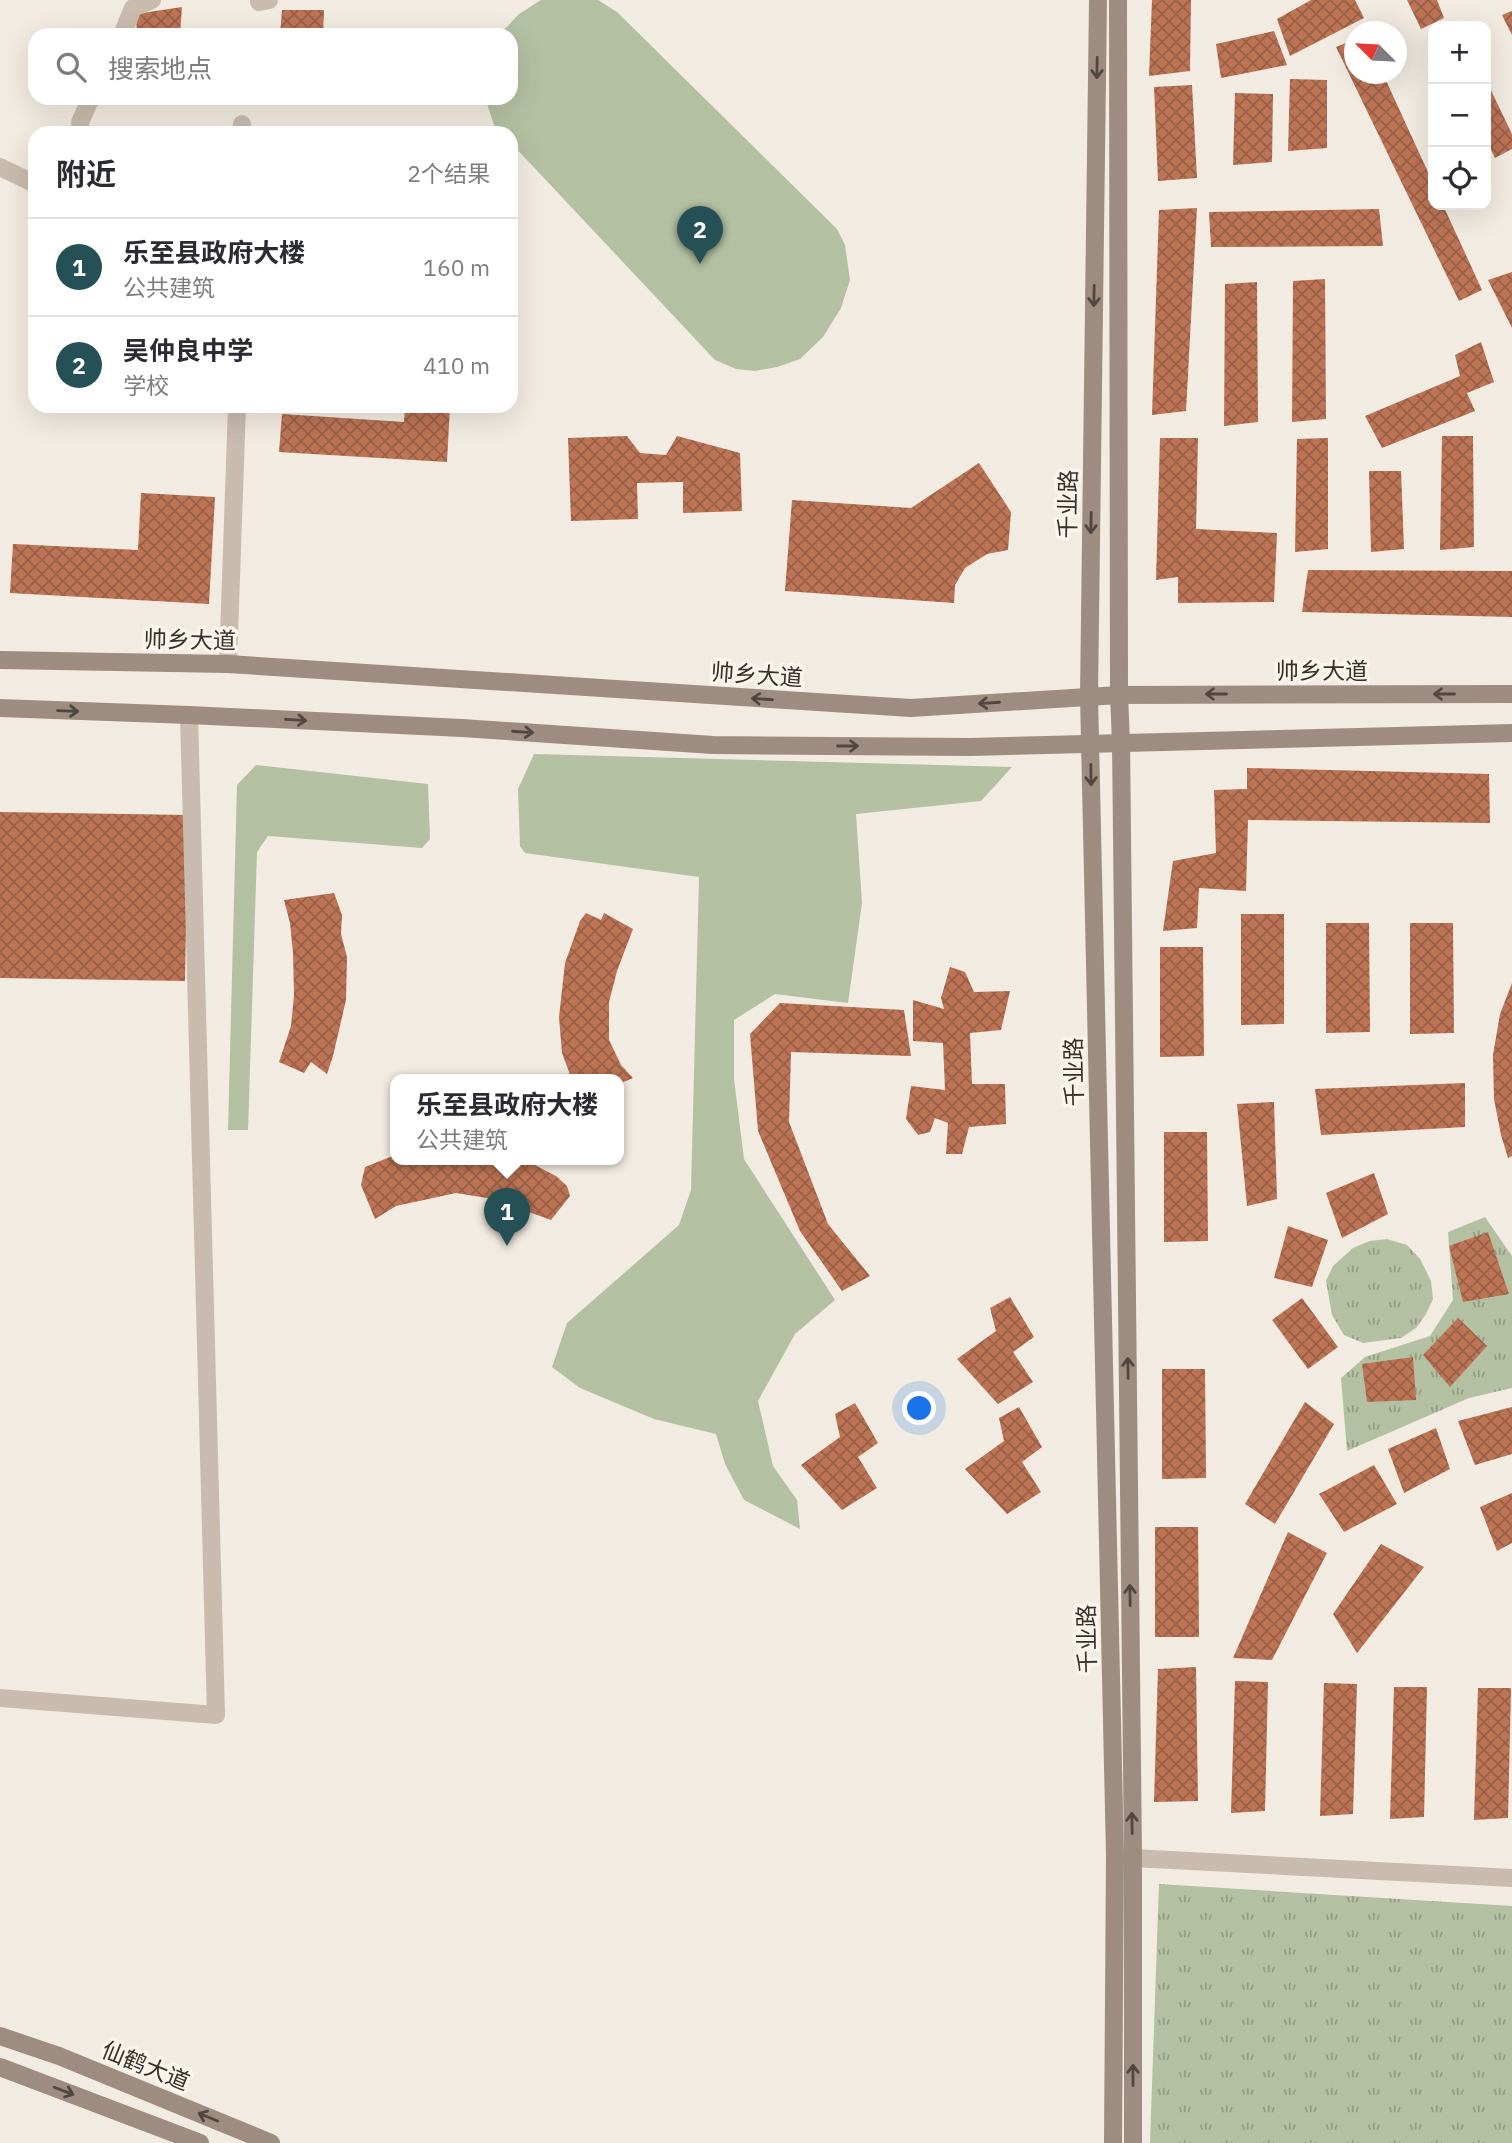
<!DOCTYPE html>
<html lang="zh">
<meta charset="utf-8">
<style>
body{margin:0;font-family:"IBM Plex Sans","Noto Sans SC",sans-serif;background:#f2f2f3;color:#2b2b33}
.controls{position:absolute;right:21px;top:21px;display:grid;overflow:hidden;border-radius:14px;box-shadow:0 7px 28px #0002}
.controls button{width:63px;height:63px;display:grid;place-items:center;padding:0;border:0;border-bottom:2px solid #e1e1e2;background:#fff;color:#2b2b33;font:35px sans-serif}
.compass{position:absolute;left:1344px;top:21px;width:63px;height:63px;border-radius:50%;background:#fff;box-shadow:0 7px 28px #0002;rotate:294deg}
.you{position:absolute;left:920px;top:1409px;width:24px;height:24px;margin:-18px;border:5px solid #fff;border-radius:50%;background:#1a73e8;box-shadow:0 0 0 10px #1a73e833}
.badge{display:grid;place-items:center;width:46px;height:46px;border-radius:50%;background:#245056;color:#fff;font-size:23px;font-weight:700}
.pin{position:absolute;translate:-50% -58px;filter:drop-shadow(0 2px 4px #0008)}
.pin::after{content:'';position:absolute;top:37px;width:24px;height:21px;background:inherit;clip-path:polygon(0 0,100% 0,50% 100%)}
.popup{position:absolute;left:390px;top:1074px;width:234px;height:91px;box-sizing:border-box;display:grid;place-content:center;border-radius:14px;background:#fff;filter:drop-shadow(0 2px 5px #0005);font-size:23px;white-space:nowrap;color:#7c7c81}
.popup b{font-size:26px;color:#2b2b33}
.popup::after{content:'';position:absolute;left:50%;top:100%;margin-left:-14px;border:14px solid transparent;border-top-color:#fff}
.list{margin:0;padding:0;list-style:none}
h2{display:flex;justify-content:space-between;align-items:center;height:91px;margin:0;padding:0 28px;font-size:30px}
h2 small{font-size:23px;font-weight:400;color:#7c7c81}
.list li{display:grid;grid-template-columns:46px 1fr auto;gap:21px;align-items:center;box-sizing:border-box;height:98px;padding:0 28px;border-top:2px solid #e1e1e2}
.list b{display:block;font-size:26px;white-space:nowrap}
.list p{margin:0;font-size:23px;white-space:nowrap;color:#7c7c81}
.list em{font-size:23px;font-style:normal;color:#7c7c81}
.icon{flex:none;width:38px;height:38px;fill:none;stroke:currentColor;stroke-width:2;stroke-linecap:round;stroke-linejoin:round}
.map{position:relative;flex:none;width:1512px;height:2143px;overflow:hidden}
.search{position:absolute;background:#fff;box-shadow:0 7px 28px #0002;left:28px;top:28px;width:490px;height:77px;display:flex;align-items:center;gap:18px;box-sizing:border-box;padding:0 24px;border-radius:21px;color:#7c7c81;font-size:26px}
.panel{position:absolute;background:#fff;box-shadow:0 7px 28px #0002;left:28px;top:126px;width:490px;height:287px;border-radius:21px}
.map>svg:first-child{display:block}
.green{fill:#b4c0a2}
.park{fill:url(#park-tufts)}
.building{fill:url(#building-cross-hatch)}
.lines{fill:none;stroke-linecap:round;stroke-linejoin:round}
.minor{stroke:#c9bcae;stroke-width:18}
.secondary{stroke:#9d8c7f;stroke-width:18}
.oneway{stroke:#514740}
.labels{text-anchor:middle;dominant-baseline:central;stroke-width:7;stroke-linejoin:round;paint-order:stroke}
.street-label{font-size:23px;fill:#38302b;stroke:#f9f5ed}
</style>
<div class="map">
<svg width="1512" height="2143" viewBox="0 0 1512 2143">
<defs>
<pattern id="park-tufts" width="24" height="20" patternUnits="userSpaceOnUse" patternTransform="scale(1.75)"><rect width="24" height="20" fill="#b4c0a2"/><path d="M3 7l-1-3M5 7V3M7 7l1-3M15 17l-1-3M17 17v-4M19 17l1-3" fill="none" stroke="#939c84"/></pattern>
<pattern id="building-cross-hatch" width="8" height="8" patternUnits="userSpaceOnUse" patternTransform="scale(1.75)"><rect width="8" height="8" fill="#bc7455"/><path d="M0 0l8 8M0 8l8-8" fill="none" stroke="#9a6047"/></pattern>
</defs>
<rect width="100%" height="100%" fill="#f2ebe1"/>
<g class="green">
<path d="M541 0H598L617 12 837 229 845 245 850 280 841 308 823 337 800 359 777 367 755 371 736 369 715 360 511 143V133H502L494 125 485 98H511V35H499L519 14Z"/>
<path d="M534 754 1012 767 981 801 856 814 862 903 848 1003 775 994 734 1020V1079L744 1159 835 1300 795 1334 758 1401 773 1466 797 1500 800 1529 744 1500 725 1464 716 1434 654 1419 580 1388 552 1367 567 1323 679 1225 691 1190 699 877 525 853 520 846 518 789Z"/>
<path d="M256 765 428 784 430 839 422 848 268 836 257 852 248 1130H228L237 785Z"/>
</g>
<g class="park">
<path d="M1485 1217 1512 1256V1388L1469 1398 1347 1451 1341 1378 1365 1357 1430 1336 1453 1300 1448 1232Z"/>
<path d="M1387 1239 1407 1245 1420 1259 1431 1281 1433 1299 1426 1314 1416 1328 1401 1338 1363 1343 1344 1335 1332 1315 1326 1281 1333 1266 1353 1248 1370 1241Z"/>
<path d="M1159 1884 1512 1906V2143H1150Z"/>
</g>
<g class="building">
<path d="M1152 0H1191L1190 71 1149 76Z"/>
<path d="M1311 0H1355L1364 18 1290 56 1277 19Z"/>
<path d="M1407 0H1437L1444 18 1421 29Z"/>
<path d="M182 7 180 35H137L136 14Z"/>
<path d="M282 10H324L323 35H280Z"/>
<path d="M1512 11V35L1502 15Z"/>
<path d="M1274 31 1287 65 1221 78 1216 44Z"/>
<path d="M1354 40V74H1383L1433 183V205H1443L1482 290 1459 301 1336 47Z"/>
<path d="M1290 79 1327 80V148L1288 151Z"/>
<path d="M1486 80 1512 134V149L1495 158 1486 140Z"/>
<path d="M1192 85 1197 178 1158 181 1154 87Z"/>
<path d="M1235 93 1273 94 1272 162 1233 165Z"/>
<path d="M1197 208 1186 411 1152 415 1159 210Z"/>
<path d="M1379 209 1383 246 1211 247 1209 212Z"/>
<path d="M1512 272V328L1488 280Z"/>
<path d="M1325 279 1326 419 1292 422 1293 281Z"/>
<path d="M1257 282 1258 422 1224 426 1225 284Z"/>
<path d="M1481 342 1494 382 1467 393 1475 411 1382 448 1365 416 1460 376 1455 355Z"/>
<path d="M405 406H450L447 462 279 452 282 414 404 422Z"/>
<path d="M627 436 640 453 666 455 677 436 740 453 742 511 683 513V482L637 483 638 519 571 521 568 438Z"/>
<path d="M1442 436H1473L1474 547 1440 550Z"/>
<path d="M1160 438H1198L1196 529 1277 533 1274 602 1178 603V577L1156 580Z"/>
<path d="M1328 438V549L1295 552 1297 439Z"/>
<path d="M979 463 1011 512 1008 550 987 554 965 568 955 585 954 603 785 591 792 500 911 508Z"/>
<path d="M1369 471H1401L1404 549 1371 552Z"/>
<path d="M141 493 215 497 209 604 10 593 13 544 138 550Z"/>
<path d="M1308 570 1512 571V617L1302 612Z"/>
<path d="M1247 768 1489 774 1490 823 1248 820 1246 891 1199 888 1197 928 1163 931 1173 861 1216 853 1214 790 1247 789Z"/>
<path d="M0 812 188 815 185 981 0 978Z"/>
<path d="M334 893 342 915 341 934 347 957 346 1000 333 1056 327 1074 311 1062 304 1073 279 1062 291 1026 294 995 293 953 290 923 284 900Z"/>
<path d="M586 913 601 920 604 913 633 929 617 971 609 1002V1040L621 1065 633 1078 619 1084V1080H572L562 1053 559 1017 565 963 580 921Z"/>
<path d="M1241 914H1284V1024L1241 1025Z"/>
<path d="M1326 923H1369L1370 1032 1326 1033Z"/>
<path d="M1410 923H1453L1454 1033 1410 1034Z"/>
<path d="M1160 947H1203L1204 1056 1160 1057Z"/>
<path d="M950 967 965 972 974 992 1010 991 1001 1030 970 1033 972 1084H1005L1006 1124 969 1127 962 1154H946L948 1123 935 1118 930 1132 918 1135 906 1119 911 1086 945 1090 943 1043 913 1041V1000L944 1009 941 998Z"/>
<path d="M1512 983V1156L1508 1158 1501 1135 1494 1099 1493 1055 1500 1014Z"/>
<path d="M780 1003 904 1010 911 1056 791 1052 789 1122 828 1224 870 1276 842 1291 800 1231 758 1131 750 1034Z"/>
<path d="M1465 1083V1127L1321 1135 1315 1089Z"/>
<path d="M1274 1102 1277 1199 1247 1206 1237 1104Z"/>
<path d="M1164 1132H1207L1208 1241 1164 1242Z"/>
<path d="M395 1155V1160H525L556 1176 567 1186 570 1196 551 1220 493 1199 456 1193 396 1206 375 1219 361 1185 365 1167Z"/>
<path d="M1374 1173 1388 1214 1342 1238 1326 1193Z"/>
<path d="M1288 1226 1328 1240 1312 1287 1274 1278Z"/>
<path d="M1488 1232 1509 1294 1463 1302 1449 1246Z"/>
<path d="M1010 1297 1034 1337 1013 1352 1033 1382 998 1404 957 1359 996 1331 990 1308Z"/>
<path d="M1302 1298 1338 1347 1308 1369 1272 1320Z"/>
<path d="M1458 1318 1487 1346 1450 1387 1423 1355Z"/>
<path d="M1413 1357 1416 1400 1367 1402 1362 1364Z"/>
<path d="M1162 1369H1205L1206 1478 1162 1479Z"/>
<path d="M1305 1402 1334 1424 1275 1524 1245 1504Z"/>
<path d="M855 1403 878 1443 858 1457 877 1488 842 1510 801 1465 840 1437 835 1414Z"/>
<path d="M1019 1407 1042 1447 1022 1462 1041 1492 1007 1514 965 1469 1004 1441 999 1418Z"/>
<path d="M1512 1407V1454L1475 1465 1458 1421Z"/>
<path d="M1436 1428 1450 1469 1404 1493 1388 1449Z"/>
<path d="M1374 1465 1397 1504 1344 1532 1319 1494Z"/>
<path d="M1512 1493V1543L1497 1551 1480 1507Z"/>
<path d="M1155 1527H1198L1199 1637H1155Z"/>
<path d="M1288 1532 1327 1553 1272 1660 1233 1658Z"/>
<path d="M1381 1544 1424 1567 1357 1653 1333 1614Z"/>
<path d="M1196 1667 1198 1801 1154 1802 1158 1669Z"/>
<path d="M1235 1681 1268 1682 1265 1811 1231 1813Z"/>
<path d="M1324 1683 1357 1684 1353 1814 1320 1816Z"/>
<path d="M1394 1687H1427L1424 1817 1390 1819Z"/>
<path d="M1478 1688H1511L1508 1818 1474 1820Z"/>
</g>
<g class="lines">
<g class="minor">
<path d="M259 2 269 0"/>
<path d="M122 35 133 8 152 0"/>
<path d="M242 124V133"/>
<path d="M81 133 80 122 91 98"/>
<path d="M0 167 35 184"/>
<path d="M228 664 237 406"/>
<path d="M0 1698 216 1715 189 715"/>
<path d="M1133 1858 1512 1878"/>
</g>
<g class="secondary">
<path d="M1098 0 1089 696 1115 1855 1113 2143"/>
<path d="M1118 0 1119 695 1121 742 1133 1858V2143"/>
<path d="M0 660 228 664 911 708 1119 695 1512 694"/>
<path d="M0 708 189 715 462 728 713 745 970 747 1512 733"/>
<path d="M0 2036 59 2056 271 2143"/>
<path d="M0 2067 200 2143"/>
</g>
</g>
<defs><path id="oneway-shaft" d="M-6 0H5M1.5-3L5.5 0L1.5 3" fill="none" stroke-width="1.6" stroke-linecap="round" stroke-linejoin="round" transform="scale(1.75)"/></defs>
<g class="oneway">
<use href="#oneway-shaft" transform="translate(1097 68) rotate(91)"/>
<use href="#oneway-shaft" transform="translate(1094 296) rotate(91)"/>
<use href="#oneway-shaft" transform="translate(1091 523) rotate(91)"/>
<use href="#oneway-shaft" transform="translate(1216 694) rotate(180)"/>
<use href="#oneway-shaft" transform="translate(1444 694) rotate(180)"/>
<use href="#oneway-shaft" transform="translate(762 699) rotate(-176)"/>
<use href="#oneway-shaft" transform="translate(989 703) rotate(176)"/>
<use href="#oneway-shaft" transform="translate(68 711) rotate(2)"/>
<use href="#oneway-shaft" transform="translate(296 720) rotate(3)"/>
<use href="#oneway-shaft" transform="translate(523 732) rotate(4)"/>
<use href="#oneway-shaft" transform="translate(848 746)"/>
<use href="#oneway-shaft" transform="translate(1091 775) rotate(89)"/>
<use href="#oneway-shaft" transform="translate(1128 1368) rotate(-91)"/>
<use href="#oneway-shaft" transform="translate(1130 1595) rotate(-91)"/>
<use href="#oneway-shaft" transform="translate(1132 1823) rotate(-91)"/>
<use href="#oneway-shaft" transform="translate(1133 2075) rotate(-90)"/>
<use href="#oneway-shaft" transform="translate(64 2091) rotate(21)"/>
<use href="#oneway-shaft" transform="translate(208 2117) rotate(-158)"/>
</g>
<g class="labels">
<g class="street-label">
<text transform="translate(1067 504) rotate(-89)">千业路</text>
<text transform="translate(190 639) rotate(1)">帅乡大道</text>
<text x="1322" y="670">帅乡大道</text>
<text transform="translate(757 674) rotate(4)">帅乡大道</text>
<text transform="translate(1073 1072) rotate(-91)">千业路</text>
<text transform="translate(1086 1639) rotate(-91)">千业路</text>
<text transform="translate(146 2065) rotate(22)">仙鹤大道</text>
</g>
</g>
</svg>
<div class="controls">
<button>+</button>
<button>−</button>
<button><svg class="icon" aria-label="locate" viewBox="0 0 24 24"><circle cx="12" cy="12" r="6"/><path d="M12 2v4M12 18v4M2 12h4M18 12h4"/></svg></button>
</div>
<svg class="compass" viewBox="-18 -18 36 36"><path d="M0-13l5 13h-10z" fill="#e53935"/><path d="M0 13l5-13h-10z" fill="#7c7c81"/></svg>
<div class="you"></div>
<div class="pin badge" style="left:507px;top:1246px">1</div>
<div class="popup"><b>乐至县政府大楼</b>公共建筑</div>
<div class="pin badge" style="left:700px;top:264px">2</div>
<div class="search"><svg class="icon" aria-label="search" viewBox="0 0 24 24"><circle cx="10" cy="10" r="6"/><path d="M15 15l6 6"/></svg>搜索地点</div>
<section class="panel">
<h2>附近<small>2个结果</small></h2>
<ul class="list">
<li><span class="badge">1</span><div><b>乐至县政府大楼</b><p>公共建筑</p></div><em>160 m</em></li>
<li><span class="badge">2</span><div><b>吴仲良中学</b><p>学校</p></div><em>410 m</em></li>
</ul>
</section>
</div>
